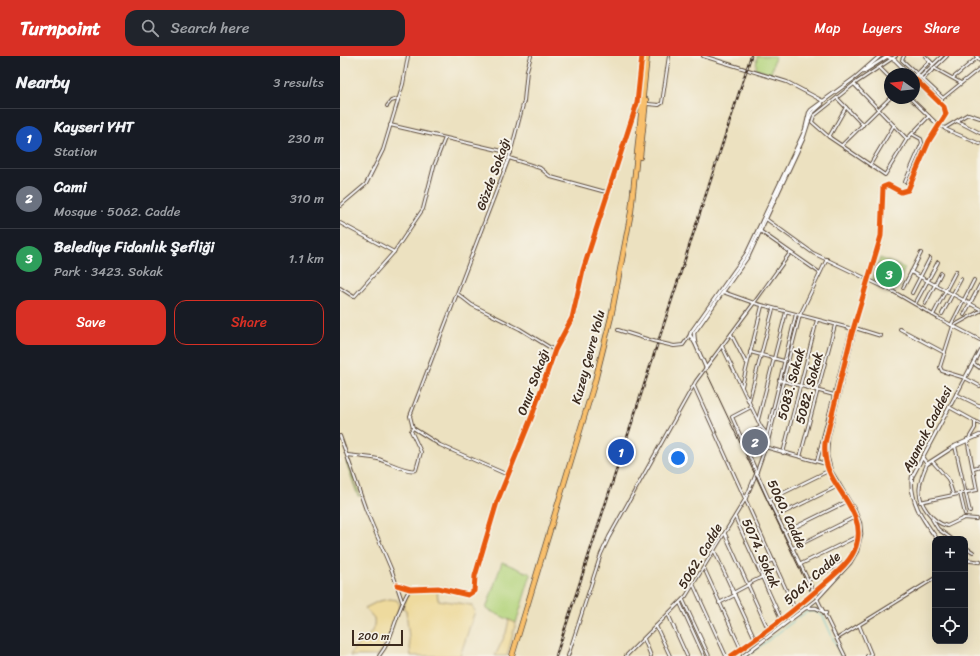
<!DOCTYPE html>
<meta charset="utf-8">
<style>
body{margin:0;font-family:Sriracha,sans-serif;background:#20242c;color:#f1f3f6}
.controls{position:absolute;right:12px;bottom:12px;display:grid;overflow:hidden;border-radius:8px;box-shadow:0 4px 16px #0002}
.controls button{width:36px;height:36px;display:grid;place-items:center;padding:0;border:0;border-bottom:1px solid #363941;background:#171b24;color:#f1f3f6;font:20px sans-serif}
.compass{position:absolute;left:544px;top:12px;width:36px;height:36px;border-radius:50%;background:#171b24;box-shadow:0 4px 16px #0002;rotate:285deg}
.scale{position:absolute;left:12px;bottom:10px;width:51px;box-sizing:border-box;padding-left:4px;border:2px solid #3b2a1e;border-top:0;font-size:11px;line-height:14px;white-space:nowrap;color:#3b2a1e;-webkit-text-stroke:3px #f7f3e8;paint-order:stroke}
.you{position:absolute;left:338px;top:402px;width:14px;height:14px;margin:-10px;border:3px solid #fff;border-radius:50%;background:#1a73e8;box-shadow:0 0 0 6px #1a73e833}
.badge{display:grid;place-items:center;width:26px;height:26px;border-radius:50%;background:#d93025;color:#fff;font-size:13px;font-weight:700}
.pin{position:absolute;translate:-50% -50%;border:2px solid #fff;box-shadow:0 1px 4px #0006}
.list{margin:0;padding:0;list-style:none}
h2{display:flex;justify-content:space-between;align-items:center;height:52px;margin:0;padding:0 16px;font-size:17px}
h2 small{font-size:13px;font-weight:400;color:#9ea1a6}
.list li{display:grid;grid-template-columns:26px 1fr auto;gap:12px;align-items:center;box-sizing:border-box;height:60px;padding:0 16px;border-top:1px solid #363941}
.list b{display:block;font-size:15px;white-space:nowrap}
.list p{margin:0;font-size:13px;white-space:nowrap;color:#9ea1a6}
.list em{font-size:13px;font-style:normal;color:#9ea1a6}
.actions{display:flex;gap:8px;padding:12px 16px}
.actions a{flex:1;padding:9px 0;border:1px solid #d93025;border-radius:12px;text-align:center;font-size:14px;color:#d93025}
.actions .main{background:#d93025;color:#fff}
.icon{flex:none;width:22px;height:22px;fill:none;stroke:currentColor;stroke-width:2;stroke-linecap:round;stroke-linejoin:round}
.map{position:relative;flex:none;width:640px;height:600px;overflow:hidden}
header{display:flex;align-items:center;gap:24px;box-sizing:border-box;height:56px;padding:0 20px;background:#d93025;color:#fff}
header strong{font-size:19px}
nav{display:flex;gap:22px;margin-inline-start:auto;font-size:14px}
.search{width:280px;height:36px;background:#20242c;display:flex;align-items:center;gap:10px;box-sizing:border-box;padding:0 14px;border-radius:12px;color:#9ea1a6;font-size:15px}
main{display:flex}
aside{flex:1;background:#171b24}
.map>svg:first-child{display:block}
.green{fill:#b2d37a;stroke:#767e4c}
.sand{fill:#eeda9e;stroke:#94825e}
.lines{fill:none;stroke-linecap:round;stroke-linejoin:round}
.stream{stroke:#55c2cc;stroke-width:1}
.minor-casing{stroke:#564536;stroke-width:4}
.tertiary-casing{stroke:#564536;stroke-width:4.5}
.trunk-casing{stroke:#564536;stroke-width:6}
.minor{stroke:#fff;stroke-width:2}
.tertiary{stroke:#fff;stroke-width:2.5}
.trunk{stroke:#f8bf6c;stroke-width:4.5}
.tram{stroke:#3b2a1e;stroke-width:1}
.rail-casing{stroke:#3b2a1e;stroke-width:2.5}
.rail{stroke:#f7f3e8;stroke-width:1;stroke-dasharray:3;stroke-linecap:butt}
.minor-bridge-casing{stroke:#564536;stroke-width:4;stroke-linecap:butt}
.minor-bridge{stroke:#fff;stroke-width:2}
.cycleway-casing{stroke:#f7f3e8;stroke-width:8}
.cycleway{stroke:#e8590c;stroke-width:5}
.labels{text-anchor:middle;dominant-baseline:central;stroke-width:4;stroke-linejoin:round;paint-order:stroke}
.street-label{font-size:13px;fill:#3b2a1e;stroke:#f7f3e8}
</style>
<header>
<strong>Turnpoint</strong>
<div class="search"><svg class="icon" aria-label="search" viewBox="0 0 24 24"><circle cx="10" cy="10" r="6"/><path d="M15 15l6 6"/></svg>Search here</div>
<nav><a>Map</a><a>Layers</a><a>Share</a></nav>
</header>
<main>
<aside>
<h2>Nearby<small>3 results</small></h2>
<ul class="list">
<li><span class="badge" style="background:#1a4fb4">1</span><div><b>Kayseri YHT</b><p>Station</p></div><em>230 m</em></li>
<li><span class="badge" style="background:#6b7280">2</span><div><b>Cami</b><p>Mosque · 5062. Cadde</p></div><em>310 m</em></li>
<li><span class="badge" style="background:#2e9e5b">3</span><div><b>Belediye Fidanlık Şefliği</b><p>Park · 3423. Sokak</p></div><em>1.1 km</em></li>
</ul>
<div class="actions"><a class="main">Save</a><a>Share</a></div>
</aside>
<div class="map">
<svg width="640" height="600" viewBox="0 0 640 600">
<rect width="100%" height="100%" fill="#f7f3e8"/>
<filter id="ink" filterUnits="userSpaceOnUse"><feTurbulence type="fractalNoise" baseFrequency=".025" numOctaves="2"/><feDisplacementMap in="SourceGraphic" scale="8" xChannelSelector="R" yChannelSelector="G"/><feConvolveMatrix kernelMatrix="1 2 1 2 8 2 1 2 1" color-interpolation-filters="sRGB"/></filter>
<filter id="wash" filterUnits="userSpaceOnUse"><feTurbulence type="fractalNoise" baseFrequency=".012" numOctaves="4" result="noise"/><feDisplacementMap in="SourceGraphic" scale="16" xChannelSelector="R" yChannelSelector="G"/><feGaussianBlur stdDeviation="0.9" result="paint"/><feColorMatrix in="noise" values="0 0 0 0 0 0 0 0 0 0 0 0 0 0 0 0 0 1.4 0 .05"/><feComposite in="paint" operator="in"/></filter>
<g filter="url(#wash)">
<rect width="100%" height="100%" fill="#ece1c0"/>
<g class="green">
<path d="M417 0H435L431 18 416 13Z"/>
<path d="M540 202 565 212 555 235 533 224Z"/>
<path d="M6 406H8L20 440H18Z"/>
<path d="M162 506 191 518 176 567 146 553Z"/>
</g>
<g class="sand">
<path d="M82 533 97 534 98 544 131 549 135 555 120 600H71L66 554 63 552 67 540 71 536Z"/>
<path d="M50 543 57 544 60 549 50 578 37 600H10C16 584 37 582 34 562L25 552 39 545Z"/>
<path d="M169 564 176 567 167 600H155L166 577Z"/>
</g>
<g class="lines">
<path class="stream" d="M407 600 466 556 474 555 483 560 501 600"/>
</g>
</g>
<g filter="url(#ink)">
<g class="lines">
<defs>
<g id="minor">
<path d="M363 0 447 26 483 45"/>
<path d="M556 0 514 28 474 60 472 66 489 81 545 119 567 83 589 60"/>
<path d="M564 0 562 4 603 42 640 12"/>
<path d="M585 0 593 8"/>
<path d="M636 0 640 4"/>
<path d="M540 12 550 22"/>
<path d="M594 12 621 27"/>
<path d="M577 18 590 5"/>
<path d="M613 22 638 1"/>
<path d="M583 23 607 0"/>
<path d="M576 25 602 0"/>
<path d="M514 28 567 83"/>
<path d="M497 42 523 69"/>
<path d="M570 42 596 67"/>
<path d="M308 48 319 49 322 47 329 0"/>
<path d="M47 50 51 45 58 43"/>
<path d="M617 65 640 77"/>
<path d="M50 69 171 97"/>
<path d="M599 70 605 72 628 58 640 62"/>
<path d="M605 73 640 88"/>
<path d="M489 81 506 51"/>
<path d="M502 89 550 42"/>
<path d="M169 102 200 112 211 121 262 135 269 136"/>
<path d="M530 109 554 69"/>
<path d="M565 126 582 87 581 83 572 78"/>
<path d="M0 150 26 128 43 94 63 28 68 0"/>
<path d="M426 163 473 197 554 236 600 263 640 284"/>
<path d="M0 167 54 196"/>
<path d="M420 175 480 217"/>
<path d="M571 216 640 253"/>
<path d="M0 232 14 241 54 196 83 153 94 110 105 82"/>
<path d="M563 232 581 197"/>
<path d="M383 236 414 247 450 197"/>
<path d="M572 237 590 202"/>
<path d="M118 238 132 249 180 273 214 294"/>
<path d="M575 248 598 206"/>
<path d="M585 248 601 217"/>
<path d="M640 255 613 270 600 311 602 315 625 322 640 330"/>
<path d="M602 258 621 223"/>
<path d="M593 259 616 215"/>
<path d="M624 259 640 229"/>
<path d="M611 269 634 224"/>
<path d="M515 272 541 280"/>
<path d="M560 273 605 297"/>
<path d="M278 274 313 285"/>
<path d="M391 278 405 305 407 307"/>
<path d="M321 287 334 290 343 289 350 279"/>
<path d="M382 290 421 371 427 378"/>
<path d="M410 296 444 305"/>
<path d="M633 307 640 312"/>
<path d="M439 324 494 339"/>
<path d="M354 330 455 553"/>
<path d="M402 330 422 250"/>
<path d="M616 338 640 350"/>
<path d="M409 345 433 253"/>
<path d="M411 351 392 361 429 444 505 600"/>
<path d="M609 351 640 368"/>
<path d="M418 364 446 256"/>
<path d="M73 372 70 360 169 102 184 45 187 14 191 0"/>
<path d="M0 380 26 454 52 515 62 545"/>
<path d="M401 381 421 371"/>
<path d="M629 382 635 372V365"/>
<path d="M425 386 456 258"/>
<path d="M615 390 630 456"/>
<path d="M425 391 486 408"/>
<path d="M443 397 477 264"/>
<path d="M7 399C17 400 28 401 38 403 48 406 68 417 76 414L81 396 71 375 73 372 100 389 168 419"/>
<path d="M460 401 495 269"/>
<path d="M477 405 511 273"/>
<path d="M592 405 608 423 613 438"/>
<path d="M587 408C579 426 575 439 587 455 592 462 599 468 607 470L624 462 636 463"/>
<path d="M634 412 640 410"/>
<path d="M620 437 625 458"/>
<path d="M429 444 488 415"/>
<path d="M580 446 637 434 627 383"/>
<path d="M437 460 496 431"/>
<path d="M395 461 441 563"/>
<path d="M592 463 598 473 612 483"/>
<path d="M445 476 506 446"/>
<path d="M385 478 428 573"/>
<path d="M625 491 633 496"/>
<path d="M453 492 515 461"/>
<path d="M374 494 415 583"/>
<path d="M461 508 518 480"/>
<path d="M418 511 433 504"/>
<path d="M364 512 401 593"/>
<path d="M468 524 507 505"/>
<path d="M408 528 422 521"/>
<path d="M57 529 70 533 98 532 128 539 134 535 135 520 157 446 192 360 215 294 232 262 243 214 297 47 302 0"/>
<path d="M354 530 386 600"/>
<path d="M393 537 408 529"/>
<path d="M343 544 369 600"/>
<path d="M340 547 364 600"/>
<path d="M379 547 395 539"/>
<path d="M328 558 347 600"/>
<path d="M519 569 531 598 527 600"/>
<path d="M316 570 330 600"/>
<path d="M498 582 595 522"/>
<path d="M304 583 311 600"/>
<path d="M39 600C55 580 56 553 70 533"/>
<path d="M228 600 261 498 269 481 356 325 414 247 513 273"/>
<path d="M286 600 346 540 406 442 416 418 429 381 460 259 487 203"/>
</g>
<g id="tertiary">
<path d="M546 0 555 4 569 18"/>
<path d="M523 16 548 0"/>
<path d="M355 287 350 279 351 276 407 197 465 74 469 57 471 54 516 21 540 0"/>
<path d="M366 312 355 287 354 277 409 199 463 83 470 61 472 57 482 48"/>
<path d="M582 401 587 408 615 390 640 379"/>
<path d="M597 483C584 465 569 445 572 421L640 294"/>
<path d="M625 504 640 506"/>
<path d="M466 552H476L486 557"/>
<path d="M391 600C424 578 455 554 485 527 494 519 506 510 512 499 519 487 520 473 515 461 504 433 482 421 485 387L512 277 541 180 543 131 548 129 561 136 568 134 589 85 606 58 604 51 574 22"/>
<path d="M403 600 476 544 510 507 517 495 521 478 520 467 515 455 491 415 487 399 488 383 515 272"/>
</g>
<g id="trunk">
<path d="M300 101 306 44"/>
<path d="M172 600 255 325 271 261 291 156 307 0"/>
</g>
</defs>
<use href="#minor" class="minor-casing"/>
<use href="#tertiary" class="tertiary-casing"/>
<use href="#trunk" class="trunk-casing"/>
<use href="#minor" class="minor"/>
<use href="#tertiary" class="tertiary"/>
<use href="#trunk" class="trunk"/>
<path class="tram" d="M366 315 471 537 466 547 396 600"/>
<defs>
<path id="rail" d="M216 600 411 0"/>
</defs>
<use href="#rail" class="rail-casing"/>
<use href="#rail" class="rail"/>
<defs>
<path id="minor-bridge" d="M313 285 321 287"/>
</defs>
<use href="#minor-bridge" class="minor-bridge-casing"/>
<use href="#minor-bridge" class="minor-bridge"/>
<defs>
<g id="cycleway">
<path d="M57 529 70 533 98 532 128 539 134 535 135 520 157 446 192 360 215 294 232 262 243 214 297 47 302 0"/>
<path d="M391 600C424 578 455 554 485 527 494 519 506 510 512 499 519 487 520 473 515 461 504 433 482 421 485 387L512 277 541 180 543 131 548 129 561 136 568 134 589 85 606 58 604 51 574 22"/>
</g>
</defs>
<use href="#cycleway" class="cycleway-casing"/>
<use href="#cycleway" class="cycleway"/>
</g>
</g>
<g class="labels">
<g class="street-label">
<text transform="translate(153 118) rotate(-70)">Gözde Sokağı</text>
<text transform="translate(248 301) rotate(-75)">Kuzey Çevre Yolu</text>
<text transform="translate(193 326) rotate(-70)">Onur Sokağı</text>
<text transform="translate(451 328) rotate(-75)">5083. Sokak</text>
<text transform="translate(469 332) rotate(-75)">5082. Sokak</text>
<text transform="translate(587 373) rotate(-63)">Ayancık Caddesi</text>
<text transform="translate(447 458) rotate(65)">5060. Cadde</text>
<text transform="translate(421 497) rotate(66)">5074. Sokak</text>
<text transform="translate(360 500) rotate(-59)">5062. Cadde</text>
<text transform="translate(472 522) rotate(-42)">5061. Cadde</text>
</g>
</g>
</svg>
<div class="controls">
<button>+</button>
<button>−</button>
<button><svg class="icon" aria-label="locate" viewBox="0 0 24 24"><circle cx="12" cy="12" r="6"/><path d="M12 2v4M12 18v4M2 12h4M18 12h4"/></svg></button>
</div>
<svg class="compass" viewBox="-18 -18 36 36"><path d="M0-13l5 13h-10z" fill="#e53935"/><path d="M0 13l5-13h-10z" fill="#9ea1a6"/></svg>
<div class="scale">200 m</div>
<div class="you"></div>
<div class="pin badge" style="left:281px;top:396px;background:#1a4fb4">1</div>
<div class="pin badge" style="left:415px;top:386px;background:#6b7280">2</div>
<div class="pin badge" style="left:549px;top:218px;background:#2e9e5b">3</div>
</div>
</main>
